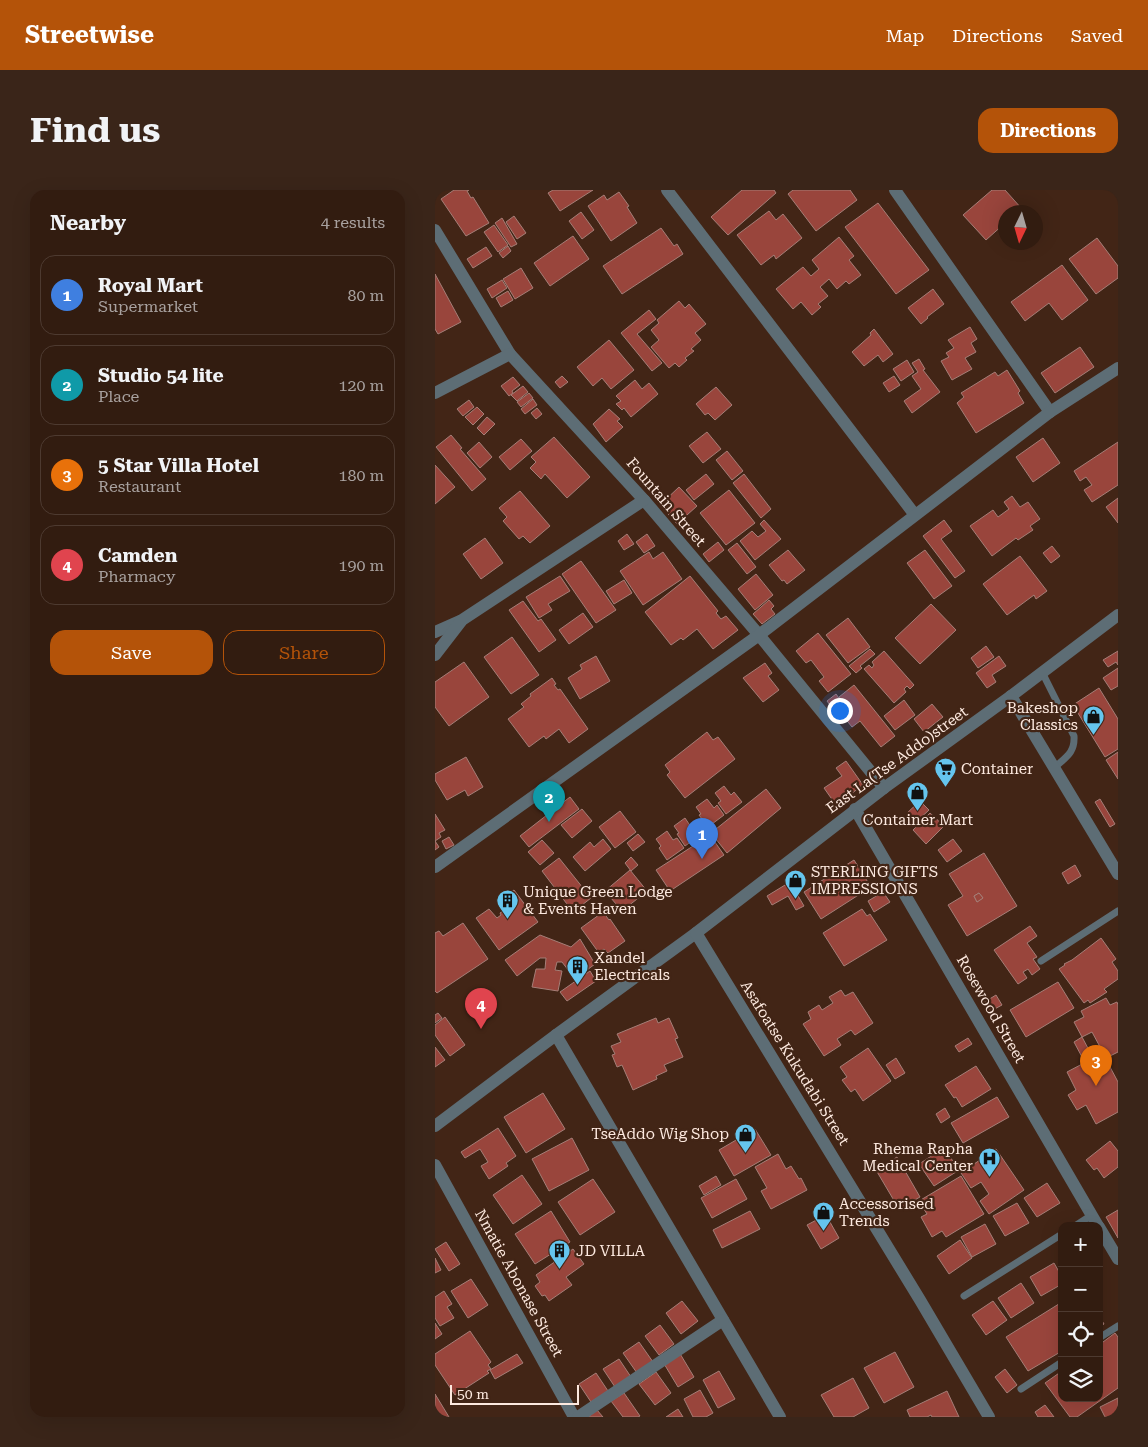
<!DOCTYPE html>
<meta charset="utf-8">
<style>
body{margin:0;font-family:"Roboto Serif",serif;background:#3a2519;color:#f1f3f6}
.controls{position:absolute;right:15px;bottom:15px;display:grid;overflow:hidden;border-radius:10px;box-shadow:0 5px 20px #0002}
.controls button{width:45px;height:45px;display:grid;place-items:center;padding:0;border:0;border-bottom:1px solid #4d3a30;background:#321c10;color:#f1f3f6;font:25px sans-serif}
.compass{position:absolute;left:563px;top:15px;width:45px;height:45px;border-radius:50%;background:#321c10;box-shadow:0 5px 20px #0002;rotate:185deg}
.scale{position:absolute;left:15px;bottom:12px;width:129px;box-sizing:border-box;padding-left:5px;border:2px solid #fde9df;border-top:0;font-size:14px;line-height:18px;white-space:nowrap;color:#fde9df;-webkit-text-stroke:4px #422516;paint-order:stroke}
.you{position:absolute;left:404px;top:520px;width:18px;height:18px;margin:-12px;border:4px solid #fff;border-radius:50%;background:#1a73e8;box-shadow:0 0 0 8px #1a73e833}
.badge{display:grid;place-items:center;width:32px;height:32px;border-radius:50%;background:#b45309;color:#fff;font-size:16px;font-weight:700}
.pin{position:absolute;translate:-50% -41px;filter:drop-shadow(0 1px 2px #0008)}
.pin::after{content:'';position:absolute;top:26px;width:18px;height:15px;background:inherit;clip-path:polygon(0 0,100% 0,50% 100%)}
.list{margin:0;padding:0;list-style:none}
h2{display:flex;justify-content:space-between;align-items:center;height:65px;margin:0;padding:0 20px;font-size:21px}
h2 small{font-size:16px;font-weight:400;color:#a8a19f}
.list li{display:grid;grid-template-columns:32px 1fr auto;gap:15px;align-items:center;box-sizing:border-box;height:80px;margin:0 10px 10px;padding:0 10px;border:1px solid #4d3a30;border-radius:15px}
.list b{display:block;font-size:19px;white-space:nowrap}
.list p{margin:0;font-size:16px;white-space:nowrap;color:#a8a19f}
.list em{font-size:16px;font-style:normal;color:#a8a19f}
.actions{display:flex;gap:10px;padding:15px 20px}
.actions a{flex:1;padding:11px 0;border:1px solid #b45309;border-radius:15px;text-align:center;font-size:18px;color:#b45309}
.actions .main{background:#b45309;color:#fff}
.icon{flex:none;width:28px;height:28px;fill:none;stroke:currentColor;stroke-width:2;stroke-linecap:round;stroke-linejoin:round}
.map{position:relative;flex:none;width:683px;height:1227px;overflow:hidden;border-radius:15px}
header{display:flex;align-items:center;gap:30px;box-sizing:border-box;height:70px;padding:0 25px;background:#b45309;color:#fff}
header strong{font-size:24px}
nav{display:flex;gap:28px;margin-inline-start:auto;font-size:18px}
.intro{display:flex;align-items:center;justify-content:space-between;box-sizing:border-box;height:120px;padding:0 30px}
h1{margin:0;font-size:35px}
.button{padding:12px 22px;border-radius:15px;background:#b45309;color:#fff;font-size:18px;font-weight:700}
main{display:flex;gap:30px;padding:0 30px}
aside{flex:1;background:#321c10;border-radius:15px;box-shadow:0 5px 20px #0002}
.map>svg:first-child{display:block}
.building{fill:#99453c;stroke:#a57e77;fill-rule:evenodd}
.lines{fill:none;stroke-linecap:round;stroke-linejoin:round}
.service{stroke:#5d6d75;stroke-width:7}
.minor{stroke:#5d6d75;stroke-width:12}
.tertiary{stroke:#5d6d75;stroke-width:12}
.labels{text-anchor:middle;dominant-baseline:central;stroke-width:4.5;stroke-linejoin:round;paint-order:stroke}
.street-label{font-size:15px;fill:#fde9df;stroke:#422516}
.poi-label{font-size:15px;fill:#fde9df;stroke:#422516;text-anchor:start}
</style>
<header>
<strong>Streetwise</strong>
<nav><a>Map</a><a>Directions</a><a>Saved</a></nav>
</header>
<div class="intro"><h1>Find us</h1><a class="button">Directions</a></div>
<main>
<aside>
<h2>Nearby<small>4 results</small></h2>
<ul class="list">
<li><span class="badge" style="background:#3f7fe0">1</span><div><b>Royal Mart</b><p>Supermarket</p></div><em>80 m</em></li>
<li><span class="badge" style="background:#0f9aa8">2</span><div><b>Studio 54 lite</b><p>Place</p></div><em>120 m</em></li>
<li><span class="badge" style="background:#e8710a">3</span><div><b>5 Star Villa Hotel</b><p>Restaurant</p></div><em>180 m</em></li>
<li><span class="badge" style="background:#e0444e">4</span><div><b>Camden</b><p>Pharmacy</p></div><em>190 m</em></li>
</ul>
<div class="actions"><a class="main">Save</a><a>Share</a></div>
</aside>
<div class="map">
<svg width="683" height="1227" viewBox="0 0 683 1227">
<rect width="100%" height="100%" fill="#422516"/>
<g class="building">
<path d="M19 0H34L32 1 36 8 38 7 54 33 31 46 6 9Z"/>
<path d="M118 0H158L125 21 113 3Z"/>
<path d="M307 0H339L341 3 293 45 276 27Z"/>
<path d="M358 0H415L422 10 381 41 353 4Z"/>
<path d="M557 0H570L587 19 583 22H570V33L551 50 528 25Z"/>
<path d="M184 2 194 16 192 17 202 33 176 51 153 16 169 5 172 10Z"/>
<path d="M443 13 494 80 461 104 410 37Z"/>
<path d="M334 21 341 30 348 24 367 48 341 69 339 65 326 75 302 45Z"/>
<path d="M146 22 159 40 147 49 134 31Z"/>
<path d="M79 26 91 43 82 49 71 32Z"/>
<path d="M67 28 82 54 76 57 60 33Z"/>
<path d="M59 35 73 55 63 62 49 42Z"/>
<path d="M226 38 239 56 242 54 248 64 187 104 168 76Z"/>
<path d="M138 46 154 69 115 96 99 73Z"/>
<path d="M404 47 419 66 414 70 426 85 414 94 411 91 402 99 394 89 385 97 393 106 383 114 386 117 377 125 366 112 358 119 341 99 368 77 376 86 384 79 377 70Z"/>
<path d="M662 48 683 76V88L661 104 634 69Z"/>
<path d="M73 56 76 61 68 68 64 63Z"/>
<path d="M51 57 57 66 38 78 32 69Z"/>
<path d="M627 75 653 110 627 130 614 113 590 131 576 112Z"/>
<path d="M86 78 98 98 80 109 68 89Z"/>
<path d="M0 84 26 132 3 144 0 139Z"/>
<path d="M67 90 72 98 57 108 52 99Z"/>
<path d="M498 99 509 114 492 127 493 128 486 134 473 118Z"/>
<path d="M73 101 78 110 66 117 61 108Z"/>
<path d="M244 111 250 118 254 114 271 134 260 143 266 150 256 159 259 161 250 168 252 170 244 177 240 173 234 178 216 157 224 150 216 140 224 133 222 130Z"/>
<path d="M214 120 221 129 202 144 227 173 217 181 186 143Z"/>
<path d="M535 137 542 149 536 153 541 162 530 168 537 179 517 190 506 171 514 167 511 163 519 158 513 150Z"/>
<path d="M439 139 458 164 448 172 443 165 429 176 417 162 436 145 435 143Z"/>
<path d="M174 150 199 180 176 199 167 188 158 196 142 177Z"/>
<path d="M645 157 659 177 620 203 606 183Z"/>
<path d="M484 169 490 179 488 180 505 202 477 223 469 211 486 199 477 186 483 182 477 173Z"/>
<path d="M472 170 479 182 466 191 458 179Z"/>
<path d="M572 180 585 201 583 203 589 213 541 243 522 213 529 207 526 203 560 182 563 186Z"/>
<path d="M127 186 133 192 125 198 120 192Z"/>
<path d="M459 186 465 195 454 202 448 193Z"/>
<path d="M78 187 85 195 77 201 78 203 74 206 66 196Z"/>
<path d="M200 190 207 199 214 193 223 204 196 227 189 218 187 220 181 214 186 211 181 206Z"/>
<path d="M88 196 93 202 82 211 76 205Z"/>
<path d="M281 197 297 215 280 230 273 223 270 225 261 214Z"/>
<path d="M94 203 98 208 86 217 82 212Z"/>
<path d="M98 209 102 215 90 224 86 219Z"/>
<path d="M34 210 39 217 28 226 22 219Z"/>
<path d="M42 217 49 224 38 235 30 227Z"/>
<path d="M102 218 107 224 101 229 96 223Z"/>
<path d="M174 219 185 229 182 231 188 237 171 252 158 234Z"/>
<path d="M52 227 60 234 49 245 42 238Z"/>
<path d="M272 242 286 259 268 273 254 256Z"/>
<path d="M16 245 27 258 25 259 51 289 37 301 1 257Z"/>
<path d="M119 247 155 287 132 308 110 284 106 289 95 278 101 272 96 267Z"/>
<path d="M608 248 625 273 598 292 581 267Z"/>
<path d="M86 249 97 261 75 280 64 267Z"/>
<path d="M44 252 57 267 45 278 32 263Z"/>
<path d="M683 252V295L657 312 649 300 657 295 651 287 645 291 639 281Z"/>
<path d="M292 261 308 281 297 290 281 270Z"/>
<path d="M0 275 20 297 0 314Z"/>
<path d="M271 284 279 294 259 310 251 300Z"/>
<path d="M309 284 336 319 326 328 298 293Z"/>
<path d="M244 297 262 316 242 334 225 315Z"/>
<path d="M294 300 320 333 291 355 265 323Z"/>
<path d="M85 301 115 336 95 353 88 346 84 349 68 331 72 327 64 318Z"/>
<path d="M577 306 585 317 593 312 605 329 595 336 598 340 583 350 581 348 557 366 535 336 558 320 563 327 574 319 569 312Z"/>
<path d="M683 308V333L671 317Z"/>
<path d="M329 330 346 349 320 370 305 351 317 341 323 347 331 341 325 334Z"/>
<path d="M509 330 517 341 506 349 530 381 520 388 488 346Z"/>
<path d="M192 344 199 354 189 360 183 351Z"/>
<path d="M212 344 220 356 209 363 201 352Z"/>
<path d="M50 348 68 373 46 389 28 364Z"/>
<path d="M283 352 289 360 274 372 268 364Z"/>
<path d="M302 353 321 377 312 384 293 360Z"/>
<path d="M617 356 625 366 616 373 608 363Z"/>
<path d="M353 360 370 380 352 394 349 390 347 391 334 375Z"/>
<path d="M490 360 517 396 499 409 472 373Z"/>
<path d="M214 362 218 369 228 362 247 389 208 415 185 381Z"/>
<path d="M585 366 612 401 601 409 599 405 572 425 548 394Z"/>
<path d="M146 371 181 420 161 433 127 384Z"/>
<path d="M321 384 338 405 320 420 303 399Z"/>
<path d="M125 386 135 401 113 414 117 420 104 428 91 407Z"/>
<path d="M255 386 283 421 281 423 286 429 291 426 303 440 278 459 262 439 248 450 246 448 236 455 210 422Z"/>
<path d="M189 390 197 403 179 414 171 401Z"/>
<path d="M334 410 339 416 336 419 340 424 327 434 318 424Z"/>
<path d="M88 411 103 431 106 429 121 450 104 462 74 420Z"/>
<path d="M496 414 521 440 485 474 460 448Z"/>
<path d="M148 423 158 437 134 454 124 440Z"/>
<path d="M413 428 435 457 413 473 391 445Z"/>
<path d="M383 443 416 484 393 502 384 491 389 487 376 470 371 473 361 461Z"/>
<path d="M77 447 104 485 76 504 49 467Z"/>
<path d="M551 456 559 467 543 478 536 468Z"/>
<path d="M435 459 440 464 425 476 427 478 421 483 414 476Z"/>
<path d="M449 461 479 495 475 499 472 496 469 499 471 502 459 513 429 479 434 475 437 478 439 475 437 472Z"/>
<path d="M683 461V475L681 472 673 477 668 470Z"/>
<path d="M161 466 175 491 145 509 133 488 147 479 145 475Z"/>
<path d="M564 466 571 476 557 485 561 492 552 498 541 483Z"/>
<path d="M29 472 54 507 14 536 0 517V492Z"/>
<path d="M330 473 337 483 333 486 344 500 328 512 308 488Z"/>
<path d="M683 478V496L676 500 668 488Z"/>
<path d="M117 488 121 494 119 495 123 500 125 499 153 539 134 553 124 539 111 549 109 546 94 557 73 529 89 517 86 514 96 506 95 504Z"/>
<path d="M419 495 460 546 446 557 425 531 417 537 405 522 412 517 404 507Z"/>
<path d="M664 498 683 529V559L670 567 638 515Z"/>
<path d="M401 504 406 511 397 518 392 511Z"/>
<path d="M469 510 480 525 460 540 449 526Z"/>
<path d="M497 514 508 527 489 542 479 529Z"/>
<path d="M272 542 278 550 283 547 300 569 250 608 232 585 235 582 230 575Z"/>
<path d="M683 562V589L671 570Z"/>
<path d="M31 567 48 597 33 606 30 600 12 610 0 590V584Z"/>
<path d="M411 571 428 595 401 615 389 598 407 586 401 578Z"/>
<path d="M289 596 296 605 299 602 307 612 291 624 283 613 286 611 280 603Z"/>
<path d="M331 599 346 618 292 663 276 643Z"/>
<path d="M135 607 144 619 94 657 85 646Z"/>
<path d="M272 609 279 618 282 615 289 625 273 637 264 625 266 624 261 617Z"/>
<path d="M665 609 680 634 675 637 660 612Z"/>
<path d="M485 611 494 620 481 632 472 623Z"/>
<path d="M147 619 157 631 137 648 126 635Z"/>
<path d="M185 621 201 642 180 658 164 637Z"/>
<path d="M495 623 509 636 491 654 478 640Z"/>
<path d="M0 624 10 640 4 643 6 647 0 651 4 657 0 660Z"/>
<path d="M250 628 256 637 259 634 267 644 250 656 242 644 244 643 239 636Z"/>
<path d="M232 641 238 650 242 648 249 658 232 670 224 658 226 656 221 649Z"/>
<path d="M203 644 210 652 198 661 192 653Z"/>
<path d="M275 645 289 665 235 701 221 680Z"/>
<path d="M14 647 19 655 11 659 7 651Z"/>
<path d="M168 649 176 659 150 681 138 667 155 652 159 657Z"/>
<path d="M518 649 527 661 512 672 503 660Z"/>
<path d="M107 650 119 663 105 675 93 662Z"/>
<path d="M549 663 582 716 532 746 513 715 528 706 514 684ZM544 703 548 708 542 712 539 706Z"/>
<path d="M196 667 203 675 196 681 190 673Z"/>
<path d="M124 668 156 708 138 722 107 681Z"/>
<path d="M419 670 436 697 386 729 369 702Z"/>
<path d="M640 675 646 686 633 694 627 683Z"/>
<path d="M195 680 212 701 187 721 170 701Z"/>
<path d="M355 692 369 716 361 720 353 706 337 715 332 706Z"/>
<path d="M79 700 103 732 64 760 41 728 54 719 62 728 66 725 65 723 75 716 69 707Z"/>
<path d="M448 702 455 712 439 722 433 711Z"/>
<path d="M544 703 548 708 542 712 539 706Z"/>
<path d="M427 719 432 726 435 724 452 750 409 776 388 743Z"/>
<path d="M168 722 174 730 175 729 190 751 173 763 169 759 164 763 146 738Z"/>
<path d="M28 733 53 769 2 803 0 801V743L4 741 8 746Z"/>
<path d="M595 736 602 746 592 753 602 767 598 769 605 779 597 785 593 779 588 782 592 788 583 794 559 760Z"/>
<path d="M105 745 136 757 145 749 160 774 140 789 127 772H122L120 780 127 781 123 801 97 797 101 779H110L111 768H105L82 786 70 770Z"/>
<path d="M666 748 681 769 677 772 683 781V789L669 799 672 802 655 813 653 810 649 813 624 779 630 775 629 774 637 770Z"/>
<path d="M155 781 161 791 132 811 125 802Z"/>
<path d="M623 792 639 818 591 847 575 820Z"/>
<path d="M406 800 410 806 418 802 438 833 420 845 416 840 402 849 406 855 389 866 368 834 376 829 373 822 384 815 387 820 398 813 394 807Z"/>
<path d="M561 805 567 815 554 822 548 813Z"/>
<path d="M671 808 675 815 682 812 683 815V862L671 868 657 842 647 847 639 832 649 827 646 821Z"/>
<path d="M3 823 7 828 0 833V825Z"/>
<path d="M10 827 30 855 15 866 0 845V835Z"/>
<path d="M221 828 223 833 234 828 243 848 240 849 248 867 229 875 232 881 221 886 222 889 198 900 187 875 182 877 177 865 180 864 176 856 186 852 182 844Z"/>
<path d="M647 847 655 862 647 867 639 852Z"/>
<path d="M533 848 537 854 524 862 520 856Z"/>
<path d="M0 857 10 870 0 877Z"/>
<path d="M433 858 456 891 428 911 420 899 416 902 407 890 412 887 405 877Z"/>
<path d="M666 860 683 892V922L661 934 651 915 642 920 633 905 641 900 632 882 651 872 649 869Z"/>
<path d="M461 868 470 883 460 889 451 875Z"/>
<path d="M541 876 556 899 527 917 521 907 519 908 510 895Z"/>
<path d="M108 903 130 939 91 963 69 927Z"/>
<path d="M562 907 574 927 528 953 516 933Z"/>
<path d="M510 918 515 927 506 933 501 924Z"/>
<path d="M63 938 81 966 71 973 73 976 54 989 46 976 53 972 45 959 30 968 26 962Z"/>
<path d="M320 939 336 965 299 986 284 960Z"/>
<path d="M137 948 154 980 114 1001 97 969Z"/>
<path d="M675 951 683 961V977L669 988 662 978 659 980 651 970Z"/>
<path d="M509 958 524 980 499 996 484 974Z"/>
<path d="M561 959 589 1000 554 1024 545 1011 554 1004 546 992 536 998 526 983Z"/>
<path d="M343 964 351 979 356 976 364 989 366 988 372 1000 336 1019 326 1001 332 998 320 977Z"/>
<path d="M462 967 485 1007 464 1019 441 980Z"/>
<path d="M87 985 107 1014 78 1034 58 1005Z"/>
<path d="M281 986 286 995 269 1005 264 996Z"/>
<path d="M526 986 549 1024 511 1047 507 1041 497 1047 486 1027 492 1024 484 1011Z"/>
<path d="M158 989 180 1022 145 1045 123 1012Z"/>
<path d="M301 989 312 1009 277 1028 266 1008Z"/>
<path d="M612 993 625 1013 602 1027 589 1008Z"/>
<path d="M582 1013 594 1033 570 1046 558 1026Z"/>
<path d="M683 1020V1048L671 1027Z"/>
<path d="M116 1021 135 1052 100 1074 80 1044Z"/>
<path d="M315 1021 325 1039 287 1058 278 1040Z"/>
<path d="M391 1025 404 1048 386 1059 372 1035Z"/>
<path d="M550 1034 561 1054 537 1067 526 1047Z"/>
<path d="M525 1050 537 1068 514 1084 502 1066Z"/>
<path d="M11 1052 25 1074 14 1081 0 1059Z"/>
<path d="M138 1059 149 1074 131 1087 137 1095 114 1111 110 1105 107 1106 100 1096 105 1092 101 1085Z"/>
<path d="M0 1068 6 1080 0 1083Z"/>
<path d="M619 1073 627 1087V1094L606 1106 595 1087Z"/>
<path d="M36 1089 53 1115 33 1128 16 1101Z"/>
<path d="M586 1093 599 1113 576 1128 563 1108Z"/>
<path d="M9 1101 17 1114 12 1117 19 1128 5 1136 0 1128V1107Z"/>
<path d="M247 1111 263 1131 246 1144 231 1123Z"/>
<path d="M558 1111 572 1130 551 1145 537 1125Z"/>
<path d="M627 1112V1161L593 1181 571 1147Z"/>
<path d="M664 1126 669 1134 664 1137Z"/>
<path d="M0 1133 7 1144 0 1149Z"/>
<path d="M225 1135 239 1154 224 1165 210 1146Z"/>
<path d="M35 1141 56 1172 53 1175 56 1179 52 1181 54 1183 20 1205 0 1175V1164Z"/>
<path d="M680 1143 683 1147V1198L642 1227H635L610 1193 627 1181V1208H664V1155Z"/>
<path d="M204 1152 218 1172 202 1183 188 1163Z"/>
<path d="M244 1162 259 1187 243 1197 228 1172Z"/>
<path d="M460 1162 479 1197 449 1213 429 1178Z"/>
<path d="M82 1164 88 1173 60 1189 55 1180Z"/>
<path d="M184 1169 196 1187 180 1197 168 1179Z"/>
<path d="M570 1179 582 1195 572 1203 560 1187Z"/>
<path d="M284 1181 300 1209 283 1218 268 1190Z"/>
<path d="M221 1182 236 1203 220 1215 204 1194Z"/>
<path d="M161 1183 173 1201 156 1212 144 1194Z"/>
<path d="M418 1188 434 1218 418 1227H399L386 1205Z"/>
<path d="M265 1200 278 1223 271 1227H258L249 1209Z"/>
<path d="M512 1201 524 1227H497L496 1225 492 1227H475L472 1220Z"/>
<path d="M189 1203 205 1226 203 1227H188L176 1211Z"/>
<path d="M0 1204 14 1227H0Z"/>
<path d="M683 1208V1227H670L665 1217Z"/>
<path d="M610 1215 619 1227H603L600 1222Z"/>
<path d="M243 1219 248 1227H231Z"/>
<path d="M162 1220 168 1227H153Z"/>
</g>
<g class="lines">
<g class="service">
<path d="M607 482 639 546C640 563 631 567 619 578"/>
<path d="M606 771 683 721"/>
<path d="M640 1036 657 1025"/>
<path d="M529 1106 627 1044"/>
<path d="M664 1148 683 1136"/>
<path d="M586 1199 627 1172"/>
</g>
<g class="minor">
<path d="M232 0 480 325"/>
<path d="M460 0 615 222"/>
<path d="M0 40 75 164 209 310 324 445 449 598"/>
<path d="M0 203 75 164"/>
<path d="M0 442 25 431"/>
<path d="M0 465 27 430 209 310"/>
<path d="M576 506 683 684"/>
<path d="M420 619 663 1036"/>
<path d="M0 677 324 445 615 222 683 178"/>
<path d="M121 845 345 1227"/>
<path d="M0 936 121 845 261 743"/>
<path d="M0 975 139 1227"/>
<path d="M664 1037 683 1069"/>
<path d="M143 1227 288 1130"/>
</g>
<path class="tertiary" d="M554 1227 485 1110 261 743 449 598 576 506 683 425"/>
</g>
<defs>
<symbol id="shop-pin" viewBox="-11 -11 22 30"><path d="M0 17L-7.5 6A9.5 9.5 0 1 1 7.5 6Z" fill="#65c5ee" stroke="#422516"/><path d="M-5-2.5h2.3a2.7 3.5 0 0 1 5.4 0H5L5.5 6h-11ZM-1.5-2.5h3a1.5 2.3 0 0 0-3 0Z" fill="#111"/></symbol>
<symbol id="supermarket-pin" viewBox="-11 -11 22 30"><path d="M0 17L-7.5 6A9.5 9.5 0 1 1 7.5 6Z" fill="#65c5ee" stroke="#422516"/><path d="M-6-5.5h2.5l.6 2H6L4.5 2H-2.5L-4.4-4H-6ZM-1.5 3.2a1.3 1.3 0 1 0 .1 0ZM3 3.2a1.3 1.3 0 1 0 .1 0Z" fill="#111"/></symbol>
<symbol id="building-pin" viewBox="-11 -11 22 30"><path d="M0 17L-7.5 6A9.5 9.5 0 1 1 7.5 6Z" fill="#65c5ee" stroke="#422516"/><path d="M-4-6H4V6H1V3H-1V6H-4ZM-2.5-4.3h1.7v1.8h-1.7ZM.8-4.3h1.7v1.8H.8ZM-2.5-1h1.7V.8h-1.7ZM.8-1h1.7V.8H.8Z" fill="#111"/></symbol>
<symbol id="hospital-pin" viewBox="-11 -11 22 30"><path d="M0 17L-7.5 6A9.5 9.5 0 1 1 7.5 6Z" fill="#65c5ee" stroke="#422516"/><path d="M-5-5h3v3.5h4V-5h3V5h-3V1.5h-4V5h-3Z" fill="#111"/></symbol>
</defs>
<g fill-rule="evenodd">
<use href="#shop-pin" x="646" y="514" width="25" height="34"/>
<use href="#supermarket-pin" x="498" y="566" width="25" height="34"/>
<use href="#shop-pin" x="470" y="590" width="25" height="34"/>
<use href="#shop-pin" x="348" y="678" width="25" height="34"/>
<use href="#building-pin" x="60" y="698" width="25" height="34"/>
<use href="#building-pin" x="130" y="764" width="25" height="34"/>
<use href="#shop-pin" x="298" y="932" width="25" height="34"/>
<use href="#hospital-pin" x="542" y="956" width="25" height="34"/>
<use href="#shop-pin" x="376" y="1010" width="25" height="34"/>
<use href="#building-pin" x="112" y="1048" width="25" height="34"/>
</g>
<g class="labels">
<g class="street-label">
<text transform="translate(231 312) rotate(49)">Fountain Street</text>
<text transform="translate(462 570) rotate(-36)">East La(Tse Addo)street</text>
<text transform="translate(556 819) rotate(60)">Rosewood Street</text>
<text transform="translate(360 873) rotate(58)">Asafoatse Kukudabi Street</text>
<text transform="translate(84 1093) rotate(61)">Nmatie Abonase Street</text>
</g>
<g class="poi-label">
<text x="643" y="518" text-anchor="end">Bakeshop<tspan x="643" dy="17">Classics</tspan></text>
<text x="526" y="579">Container</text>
<text x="483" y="630" text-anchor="middle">Container Mart</text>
<text x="376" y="682">STERLING GIFTS<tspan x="376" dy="17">IMPRESSIONS</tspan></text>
<text x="88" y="702">Unique Green Lodge<tspan x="88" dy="17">&amp; Events Haven</tspan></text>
<text x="159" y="768">Xandel<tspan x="159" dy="17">Electricals</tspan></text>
<text x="294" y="944" text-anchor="end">TseAddo Wig Shop</text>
<text x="538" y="959" text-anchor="end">Rhema Rapha<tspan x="538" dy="17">Medical Center</tspan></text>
<text x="404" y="1014">Accessorised<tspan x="404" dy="17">Trends</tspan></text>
<text x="141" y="1061">JD VILLA</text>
</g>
</g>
</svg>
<div class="controls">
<button>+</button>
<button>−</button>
<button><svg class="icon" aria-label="locate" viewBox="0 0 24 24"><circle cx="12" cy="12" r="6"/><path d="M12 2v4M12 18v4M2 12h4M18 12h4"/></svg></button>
<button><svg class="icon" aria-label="layers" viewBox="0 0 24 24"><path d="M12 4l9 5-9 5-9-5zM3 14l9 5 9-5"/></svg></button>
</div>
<svg class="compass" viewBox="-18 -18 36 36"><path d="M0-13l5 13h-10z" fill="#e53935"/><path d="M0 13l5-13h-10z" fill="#a8a19f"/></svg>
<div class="scale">50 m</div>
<div class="you"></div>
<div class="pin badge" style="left:267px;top:669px;background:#3f7fe0">1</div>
<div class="pin badge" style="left:114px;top:632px;background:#0f9aa8">2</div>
<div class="pin badge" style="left:661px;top:896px;background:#e8710a">3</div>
<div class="pin badge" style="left:46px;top:839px;background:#e0444e">4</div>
</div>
</main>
